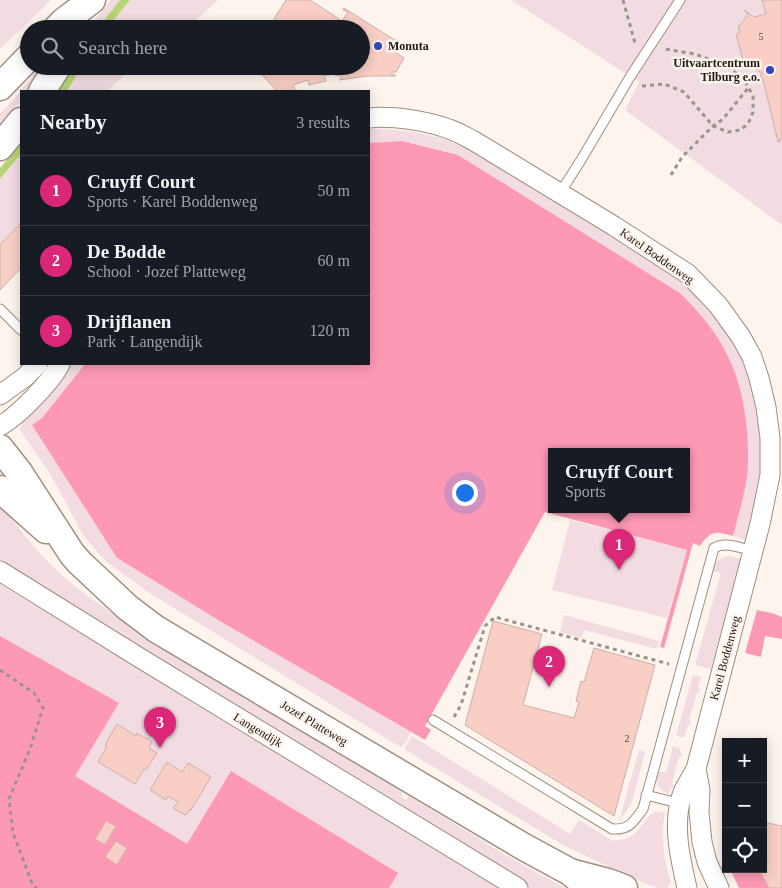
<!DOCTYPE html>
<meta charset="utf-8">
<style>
body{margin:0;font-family:"Times New Roman",serif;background:#20242c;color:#f1f3f6}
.controls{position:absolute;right:15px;bottom:15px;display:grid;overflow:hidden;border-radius:0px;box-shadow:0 2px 12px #0003}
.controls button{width:45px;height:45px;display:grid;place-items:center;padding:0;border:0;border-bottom:1px solid #363941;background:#171b24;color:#f1f3f6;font:25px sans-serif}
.you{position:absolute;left:464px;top:492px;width:18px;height:18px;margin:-12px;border:4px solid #fff;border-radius:50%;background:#1a73e8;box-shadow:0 0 0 8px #1a73e833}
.badge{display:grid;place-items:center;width:32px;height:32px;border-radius:50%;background:#db2777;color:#fff;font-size:16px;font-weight:700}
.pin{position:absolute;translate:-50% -41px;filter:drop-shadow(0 1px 2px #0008)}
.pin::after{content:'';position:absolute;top:26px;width:18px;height:15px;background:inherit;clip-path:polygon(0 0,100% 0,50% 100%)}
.popup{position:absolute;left:548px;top:448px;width:142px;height:65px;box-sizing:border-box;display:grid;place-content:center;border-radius:0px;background:#171b24;filter:drop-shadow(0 1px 4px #0005);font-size:16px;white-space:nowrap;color:#9ea1a6}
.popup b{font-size:19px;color:#f1f3f6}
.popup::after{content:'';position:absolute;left:50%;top:100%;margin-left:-10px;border:10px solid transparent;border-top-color:#171b24}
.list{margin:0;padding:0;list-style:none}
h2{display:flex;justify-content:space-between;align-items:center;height:65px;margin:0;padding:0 20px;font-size:21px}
h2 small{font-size:16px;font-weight:400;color:#9ea1a6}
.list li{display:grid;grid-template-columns:32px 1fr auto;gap:15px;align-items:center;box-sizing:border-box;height:70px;padding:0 20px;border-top:1px solid #363941}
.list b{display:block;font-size:19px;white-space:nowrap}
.list p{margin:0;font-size:16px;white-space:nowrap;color:#9ea1a6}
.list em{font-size:16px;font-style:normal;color:#9ea1a6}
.icon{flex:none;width:28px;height:28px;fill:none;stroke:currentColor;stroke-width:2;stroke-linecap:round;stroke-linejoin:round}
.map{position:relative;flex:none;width:782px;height:888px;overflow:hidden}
.search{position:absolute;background:#171b24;box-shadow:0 2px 12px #0003;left:20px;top:20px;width:350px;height:55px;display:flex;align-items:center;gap:12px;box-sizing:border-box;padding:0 18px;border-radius:28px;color:#9ea1a6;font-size:19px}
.panel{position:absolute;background:#171b24;box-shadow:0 2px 12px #0003;left:20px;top:90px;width:350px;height:275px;border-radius:0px}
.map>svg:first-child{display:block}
.green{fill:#f2dce1}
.forest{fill:#fe99b5;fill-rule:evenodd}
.water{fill:#b7d577}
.building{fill:#f9cfc5;stroke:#cbafa9}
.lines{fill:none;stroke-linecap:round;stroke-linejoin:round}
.lane-casing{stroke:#a18e7d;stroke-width:11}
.street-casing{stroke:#a18e7d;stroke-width:21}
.secondary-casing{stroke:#a18e7d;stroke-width:29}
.path{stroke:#9b938c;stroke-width:3;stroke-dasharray:4 4;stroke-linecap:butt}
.lane{stroke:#fff;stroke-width:9}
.street{stroke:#fff;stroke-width:19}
.secondary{stroke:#fff;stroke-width:26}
.poi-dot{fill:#3545b7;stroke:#fdf4ed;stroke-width:2}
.labels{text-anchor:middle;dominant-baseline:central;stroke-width:5;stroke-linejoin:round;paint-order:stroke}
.number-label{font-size:10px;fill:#56463e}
.poi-label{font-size:12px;font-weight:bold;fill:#1f1811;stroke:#fdf4ed;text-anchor:start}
.street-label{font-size:12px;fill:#1f1811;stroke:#fdf4ed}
</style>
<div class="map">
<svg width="782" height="888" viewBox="0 0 782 888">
<rect width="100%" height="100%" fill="#fdf4ed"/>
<g class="green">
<path d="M0 0H51L0 49Z"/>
<path d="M111 0H120L97 29H88Z"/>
<path d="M130 0H218L186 29H106Z"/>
<path d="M511 0H762L766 14 754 17 744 11 748 14 740 26 738 27 740 33 737 34 743 60H746L750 66 762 73 760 77 763 79 778 142H779V140L782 139V225L625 110 639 82Z"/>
<path d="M39 66H48L28 91H21V100L0 125V114L16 97Z"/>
<path d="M82 66H134L107 91H67Z"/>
<path d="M369 129C407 128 442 135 476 153L663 266 676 276 701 298 734 341 747 368 760 415 762 464 758 497 746 540 733 536C738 517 744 497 747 476 749 461 748 446 747 431 742 371 722 334 680 293L458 155 402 141 369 143Z"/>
<path d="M21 154V223L0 245V179Z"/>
<path d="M70 364H85L42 418 32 425 117 558 223 623 411 732 402 748 148 592 108 563 99 554 83 535 58 488 48 471 22 433 20 428 22 426 20 422C43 405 54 387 70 364Z"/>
<path d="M0 504C20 530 40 556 65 578 97 606 135 627 171 650 248 699 326 745 403 792L401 797 406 800 409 796 512 859 565 888H0Z"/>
<path d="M570 520 687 550 667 618 552 590Z"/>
<path d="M730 556 741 559 711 669 695 665 721 573 712 571C715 561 720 557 730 556Z"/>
<path d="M564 615 659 641 657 649 584 630 581 638 560 632Z"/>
<path d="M693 675 701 677 698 688 700 689 699 693H697L689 720 691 721 690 725H688L684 738 676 736Z"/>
<path d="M412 736 570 834 579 820 613 841C621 840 628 839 635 833 647 824 646 809 665 812 661 836 663 859 671 882L667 888H657L637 880 563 845 404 749Z"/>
<path d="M673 746 681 749 680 752 682 753 681 757H679L672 784 674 785 673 789 671 788 669 794C658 790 655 782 657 771L666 773Z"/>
<path d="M639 750 645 752 632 802 628 809 619 821Z"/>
</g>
<g class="forest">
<path d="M402 141 458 155 680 293C722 334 742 371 747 431 748 446 749 461 747 477 744 497 738 517 733 536 715 531 711 530 700 546L693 543 664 648 660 647 687 550 545 512 425 726 431 730 425 740 223 623 117 558 32 425 42 418 85 364H369V143ZM552 451H686V509H552Z"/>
<path d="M757 610 772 613 782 617V639L765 636 761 657 745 653Z"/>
<path d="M0 636 119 703 75 776 187 844 231 771 398 873 389 888H0Z"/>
<path d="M730 869H758L769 888H739Z"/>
</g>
<g class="water">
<path d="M120 0H130L106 29H97Z"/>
<path d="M73 66H82L67 91H57Z"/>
<path d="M21 143V154L0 179V168Z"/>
</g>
<g class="building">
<path d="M286 0H310L342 21 348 12 343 10 344 8 398 42 392 50 404 58 396 72H392V75H396L395 76H367L339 80 341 78 340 75 337 76 334 74 324 76 326 81 309 85 308 80 293 85 295 90H297L295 91H277L254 66H361V29H264L270 20 272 22Z"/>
<path d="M762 0H782V139L779 140 780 142H778L763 79 760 77 762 73 750 66H748L746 60H743L736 34 740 33 738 26H740L748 14 744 10 754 17 766 14Z"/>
<path d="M21 223V268L0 290V245Z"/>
<path d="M493 621 542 634 523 705 574 718 579 702 576 701 581 681 584 682 594 648 655 665 614 816 465 725Z"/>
<path d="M117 724 136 736 137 733 152 742 149 748 157 753 146 770 144 769 135 784 98 762 107 746 105 745Z"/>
<path d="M167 762 182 772 188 763 211 777 191 810 190 809 186 815 173 808 178 802 168 796 166 800 150 790Z"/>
<path d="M106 821 116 826 105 845 95 839Z"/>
<path d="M763 822 782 826V888H769L759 869H763Z"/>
<path d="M116 841 127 848 117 865 105 857Z"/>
</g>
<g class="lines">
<defs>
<g id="lane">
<path d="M560 193 581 160 630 77 680 0"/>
<path d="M0 309 21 330"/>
<path d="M433 720 612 829C630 830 633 822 643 809L714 548C725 541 741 548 753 551"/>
<path d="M646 795 682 804"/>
</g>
<g id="street">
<path d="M369 118C392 115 427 121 449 129 458 132 466 137 474 141L614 226 688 274 718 305 741 337 752 357 759 378 766 407 770 438V475L760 524 696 769C692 776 688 783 684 790 671 820 680 858 687 888"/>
<path d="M0 395 25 377 38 364"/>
<path d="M0 426C18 416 51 382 60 364"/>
<path d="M0 571 140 658 518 888"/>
<path d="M696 769 700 790 699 812 702 842 707 862 719 888"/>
</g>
<g id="secondary">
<path d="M56 29 64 21 92 0"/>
<path d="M0 87 29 57"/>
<path d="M42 91 58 66"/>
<path d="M0 147 21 121"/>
<path d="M0 448 19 472 72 554 80 563 127 607 156 629 524 847 570 872 589 888"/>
<path d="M0 489 46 530"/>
<path d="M570 872 608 882 624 888"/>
</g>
</defs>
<use href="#lane" class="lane-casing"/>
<use href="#street" class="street-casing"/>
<use href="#secondary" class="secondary-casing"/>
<g class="path">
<path d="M623 0 635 43"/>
<path d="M642 86 664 84 684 92 713 126 728 132 740 130 748 124 753 112V96L744 79 725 65 695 54 665 49"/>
<path d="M671 175 682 157 713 126 723 119 749 87"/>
<path d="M0 670 34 693 43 708 30 749 9 799 13 833 33 886 37 888"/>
<path d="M454 717 461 705 485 626 495 617 669 664"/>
</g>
<use href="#lane" class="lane"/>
<use href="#street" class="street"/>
<use href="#secondary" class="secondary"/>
</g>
<g class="poi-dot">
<circle cx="378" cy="46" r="5"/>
<circle cx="770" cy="70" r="5"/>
</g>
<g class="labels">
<g class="number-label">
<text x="761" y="36">5</text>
<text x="627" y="738">2</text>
</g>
<g class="poi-label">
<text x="388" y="46">Monuta</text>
<text x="760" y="63" text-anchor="end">Uitvaartcentrum<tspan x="760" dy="14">Tilburg e.o.</tspan></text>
</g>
<g class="street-label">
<text transform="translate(657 256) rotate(35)">Karel Boddenweg</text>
<text transform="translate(725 658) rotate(-75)">Karel Boddenweg</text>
<text transform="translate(314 723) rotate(31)">Jozef Platteweg</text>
<text transform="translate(258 730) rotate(31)">Langendijk</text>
</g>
</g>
</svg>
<div class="controls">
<button>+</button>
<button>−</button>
<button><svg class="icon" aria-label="locate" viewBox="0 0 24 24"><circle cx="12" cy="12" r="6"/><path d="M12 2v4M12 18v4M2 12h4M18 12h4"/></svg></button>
</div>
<div class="you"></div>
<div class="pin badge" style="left:619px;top:570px">1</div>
<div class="popup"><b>Cruyff Court</b>Sports</div>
<div class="pin badge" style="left:549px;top:687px">2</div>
<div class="pin badge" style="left:160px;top:748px">3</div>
<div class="search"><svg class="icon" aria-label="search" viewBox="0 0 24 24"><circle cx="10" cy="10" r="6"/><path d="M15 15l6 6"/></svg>Search here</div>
<section class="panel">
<h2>Nearby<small>3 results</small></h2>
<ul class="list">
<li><span class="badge">1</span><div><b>Cruyff Court</b><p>Sports · Karel Boddenweg</p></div><em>50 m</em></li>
<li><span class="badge">2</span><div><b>De Bodde</b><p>School · Jozef Platteweg</p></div><em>60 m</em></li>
<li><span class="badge">3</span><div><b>Drijflanen</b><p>Park · Langendijk</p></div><em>120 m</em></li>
</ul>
</section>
</div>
